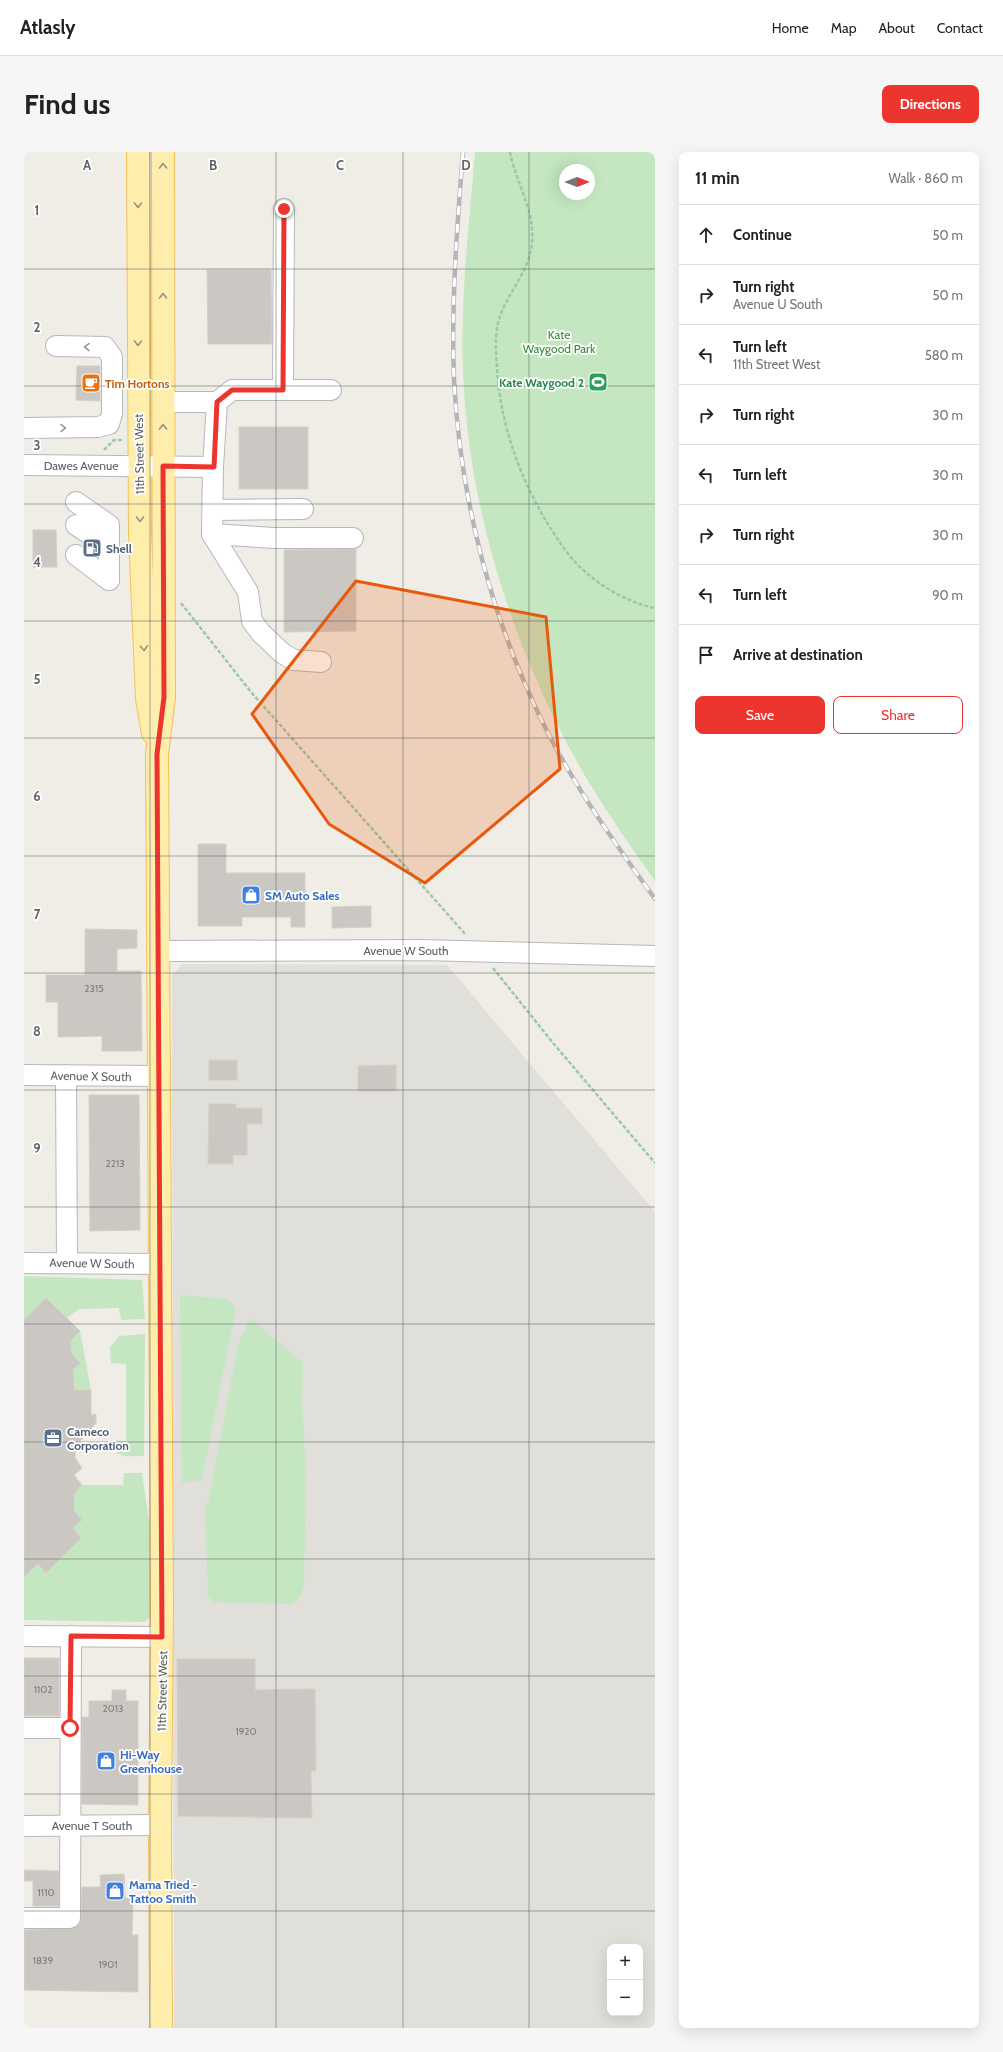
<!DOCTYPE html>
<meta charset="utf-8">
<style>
body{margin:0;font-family:Cabin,sans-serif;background:#f6f6f6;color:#222}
.controls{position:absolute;right:12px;bottom:12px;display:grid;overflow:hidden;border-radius:8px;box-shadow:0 4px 16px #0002}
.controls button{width:36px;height:36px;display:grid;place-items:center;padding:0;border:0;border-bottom:1px solid #e0e0e0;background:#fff;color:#222;font:20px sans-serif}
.compass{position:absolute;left:535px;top:12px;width:36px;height:36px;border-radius:50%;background:#fff;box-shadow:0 4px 16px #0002;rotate:90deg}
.stop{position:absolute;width:12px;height:12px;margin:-9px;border:3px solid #ec352f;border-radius:50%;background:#fff}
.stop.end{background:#ec352f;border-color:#fff;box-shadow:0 1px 4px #0008}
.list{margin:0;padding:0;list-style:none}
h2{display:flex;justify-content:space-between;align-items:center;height:52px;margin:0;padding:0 16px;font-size:17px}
h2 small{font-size:13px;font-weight:400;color:#767676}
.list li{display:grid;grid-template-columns:26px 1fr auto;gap:12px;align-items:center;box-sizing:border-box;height:60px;padding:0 16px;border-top:1px solid #e0e0e0}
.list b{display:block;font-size:15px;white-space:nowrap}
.list p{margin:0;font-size:13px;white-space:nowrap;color:#767676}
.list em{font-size:13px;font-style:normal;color:#767676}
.actions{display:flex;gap:8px;padding:12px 16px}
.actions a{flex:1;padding:9px 0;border:1px solid #ec352f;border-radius:8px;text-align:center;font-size:14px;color:#ec352f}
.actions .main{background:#ec352f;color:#fff}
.icon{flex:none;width:22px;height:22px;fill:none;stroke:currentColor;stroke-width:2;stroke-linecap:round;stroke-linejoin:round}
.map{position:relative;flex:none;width:631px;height:1876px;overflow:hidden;border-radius:8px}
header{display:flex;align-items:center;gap:24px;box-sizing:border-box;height:56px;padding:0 20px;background:#fff;border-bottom:1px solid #e0e0e0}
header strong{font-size:19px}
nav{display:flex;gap:22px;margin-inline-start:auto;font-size:14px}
.intro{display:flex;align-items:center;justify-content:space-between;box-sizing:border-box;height:96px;padding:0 24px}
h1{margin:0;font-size:28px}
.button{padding:10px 18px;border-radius:8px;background:#ec352f;color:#fff;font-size:14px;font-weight:700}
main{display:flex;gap:24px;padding:0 24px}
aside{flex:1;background:#fff;border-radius:8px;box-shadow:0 4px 16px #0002}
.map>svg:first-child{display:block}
.industrial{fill:#e1dfda;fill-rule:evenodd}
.green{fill:#c4e7c2;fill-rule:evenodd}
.building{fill:#cbc8c3;stroke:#d5cfc4}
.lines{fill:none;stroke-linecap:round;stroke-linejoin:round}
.minor-casing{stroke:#b6b8bc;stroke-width:22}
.major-casing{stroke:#f4c15a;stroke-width:24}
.path{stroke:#9bc9a6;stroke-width:2.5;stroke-dasharray:4 2;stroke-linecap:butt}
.minor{stroke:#fff;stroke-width:20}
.major{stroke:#ffedab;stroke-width:22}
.rail-casing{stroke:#b4b5b6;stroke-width:4.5}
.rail{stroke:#fff;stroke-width:3;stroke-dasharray:9;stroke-linecap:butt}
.oneway{stroke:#96937e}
.oneway2{stroke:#96999c}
.route{stroke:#ec352f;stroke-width:5}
.marked{fill:#e8590c;fill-opacity:0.2;stroke:#e8590c;stroke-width:3;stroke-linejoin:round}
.grid{fill:none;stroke:#5d6266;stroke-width:1;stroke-opacity:0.55}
.labels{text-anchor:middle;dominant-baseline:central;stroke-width:3.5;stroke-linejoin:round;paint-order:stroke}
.number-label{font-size:10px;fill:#787c7d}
.park-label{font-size:12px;fill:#348734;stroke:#fff}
.leisure-label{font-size:12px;font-weight:bold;fill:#27864d;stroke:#fff;text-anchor:end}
.food-label{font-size:12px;font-weight:bold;fill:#c56008;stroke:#fff;text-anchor:start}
.street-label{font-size:12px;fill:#5d6266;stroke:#fff}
.service-label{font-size:12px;font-weight:bold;fill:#4e5e75;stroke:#fff;text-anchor:start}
.shop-label{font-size:12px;font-weight:bold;fill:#366cbe;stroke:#fff;text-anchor:start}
.grid-label{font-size:13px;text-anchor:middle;font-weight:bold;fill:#5d6266;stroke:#fff;stroke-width:3.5;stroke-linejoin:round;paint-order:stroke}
</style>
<header>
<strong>Atlasly</strong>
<nav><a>Home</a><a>Map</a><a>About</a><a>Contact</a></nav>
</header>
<div class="intro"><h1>Find us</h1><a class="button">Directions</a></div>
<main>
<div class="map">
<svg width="631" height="1876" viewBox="0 0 631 1876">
<rect width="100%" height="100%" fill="#f0ede6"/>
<path class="industrial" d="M158 812 423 813 631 1060V1876H150L148 823ZM586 1795H616V1861H586Z"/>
<g class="green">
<path d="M451 0H631V729C608 697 585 663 564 629 492 506 445 364 439 221 436 147 445 73 451 0ZM541 18H565V42H541Z"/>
<path d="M0 1124 118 1128 121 1167 97 1168 95 1156 55 1157 43 1166 22 1146 0 1168Z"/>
<path d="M156 1143 203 1147 212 1156 178 1328 158 1331Z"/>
<path d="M226 1166 279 1211 278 1249 282 1323 280 1433 275 1447 267 1452 190 1450 184 1445 181 1353 184 1351 214 1192Z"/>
<path d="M56 1179 67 1238H50L49 1217 56 1210 47 1201V1188Z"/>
<path d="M121 1182 120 1304C104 1304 89 1308 89 1288L102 1289V1212L87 1211 86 1195 95 1184Z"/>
<path d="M100 1321H118L138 1456 120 1470 0 1468V1425L14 1413 22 1420 57 1386 49 1376 58 1368 50 1359V1342L58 1333H99Z"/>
</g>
<g class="building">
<path d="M183 118H247L248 192H184Z"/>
<path d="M53 214H76V249L52 248Z"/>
<rect x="215" y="275" width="69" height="62"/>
<path d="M9 378H32L33 415H9Z"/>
<path d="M332 397V479L260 480V398Z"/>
<path d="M174 692H202V721H281V775H267V765H218V774H174Z"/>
<path d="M347 754V775L308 776V755Z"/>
<path d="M61 777 113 778V796L93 797V819H117L118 899H78V884L34 885V850H22V823H61Z"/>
<rect x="185" y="908" width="28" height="20"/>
<path d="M372 913V939H334V914Z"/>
<path d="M65 943H115L116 1078 66 1079Z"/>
<path d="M185 952H212V956H238V972H223V1003H209V1012H184Z"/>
<path d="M22 1146 56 1179 47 1188V1201L56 1211 49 1217 50 1238H67V1263L72 1262V1271L51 1295V1306L58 1316 50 1323 58 1333 50 1342V1359L58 1368 49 1376 57 1386 22 1421 14 1412 0 1425V1168Z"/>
<rect x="0" y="1506" width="35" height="58"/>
<path d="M153 1507H231V1538L291 1537 292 1619H287L288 1666 154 1664Z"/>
<path d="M88 1538H102V1549H114V1653L58 1652V1565H65V1549H88Z"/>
<path d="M0 1718 35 1719V1754H9V1729H0Z"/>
<path d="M100 1722 101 1746H109L108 1783H114V1840L0 1838V1778L51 1776 56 1772 57 1766 58 1735H77L76 1723Z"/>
</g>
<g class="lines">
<defs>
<g id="minor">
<path d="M259 238H307"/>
<path d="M193 250 208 238H259L260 57"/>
<path d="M0 276 74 275 85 272 88 262V205L81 195 32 194"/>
<path d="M0 313 189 315 193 250H139"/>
<path d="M189 315 188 382 250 386H329"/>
<path d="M52 350 85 373V428"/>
<path d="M189 358 279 357"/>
<path d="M52 373 85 395"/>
<path d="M188 382 224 440 228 469 237 481 258 501 270 508 297 510"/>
<path d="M52 403 85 428"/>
<path d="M133 799 397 798 631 804"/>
<path d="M0 923 134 924"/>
<path d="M42 923 43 1111"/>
<path d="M0 1111 136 1112"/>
<path d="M0 1484 138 1485"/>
<path d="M0 1576H46"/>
<path d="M0 1674 136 1673"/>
<path d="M0 1766H46L47 1484"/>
</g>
<g id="major">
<path d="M114 0 116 382 123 547 129 581"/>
<path d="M137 1876 136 1673 138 1456 133 602 140 545 139 0"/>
</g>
</defs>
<use href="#minor" class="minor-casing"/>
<use href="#major" class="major-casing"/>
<g class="path">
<path d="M486 0C492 32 511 57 508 90 506 122 478 145 473 176 471 189 472 203 473 216 477 284 504 348 545 403 565 428 600 450 631 456"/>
<path d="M80 298 90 288H99"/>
<path d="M157 451 227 540 442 783"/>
<path d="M469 816 529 891 631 1011"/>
</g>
<use href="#minor" class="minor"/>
<use href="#major" class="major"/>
<defs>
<path id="rail" d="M439 0C433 75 427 152 430 227 436 349 469 474 525 583 555 641 593 694 631 747"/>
</defs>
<use href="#rail" class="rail-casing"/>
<use href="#rail" class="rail"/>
</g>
<defs><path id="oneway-chevron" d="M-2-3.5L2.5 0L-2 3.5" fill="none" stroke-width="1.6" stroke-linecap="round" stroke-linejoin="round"/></defs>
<g class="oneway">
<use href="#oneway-chevron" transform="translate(139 14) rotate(-90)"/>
<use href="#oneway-chevron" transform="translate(114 53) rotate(90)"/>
<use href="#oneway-chevron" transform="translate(139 144) rotate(-90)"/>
<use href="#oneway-chevron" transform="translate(114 191) rotate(90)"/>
<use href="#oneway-chevron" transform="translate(139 275) rotate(-90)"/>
<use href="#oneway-chevron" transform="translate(116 367) rotate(89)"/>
<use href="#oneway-chevron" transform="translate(120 496) rotate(87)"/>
</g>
<g class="oneway2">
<use href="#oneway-chevron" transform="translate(63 195) rotate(-179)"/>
<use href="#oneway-chevron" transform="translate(39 276) rotate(-1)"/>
</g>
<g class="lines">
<path class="route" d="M46 1576 47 1484 138 1485 133 602 140 545 139 314 190 315 193 250 208 238H259L260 57"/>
</g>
<path class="marked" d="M332 429 522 465 536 617 401 731 305 672 228 562Z"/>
<path class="grid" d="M126 0V1876M252 0V1876M379 0V1876M505 0V1876M0 117H631M0 234H631M0 352H631M0 469H631M0 586H631M0 704H631M0 821H631M0 938H631M0 1055H631M0 1172H631M0 1290H631M0 1407H631M0 1524H631M0 1642H631M0 1759H631"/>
<defs>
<symbol id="stadium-square" viewBox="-11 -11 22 22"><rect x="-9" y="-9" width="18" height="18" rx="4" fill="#2e9e5b" stroke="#fff"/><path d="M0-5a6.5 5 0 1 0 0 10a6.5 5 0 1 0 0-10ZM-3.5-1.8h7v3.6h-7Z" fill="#fff"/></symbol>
<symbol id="cafe-square" viewBox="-11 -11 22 22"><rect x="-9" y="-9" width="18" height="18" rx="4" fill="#e8710a" stroke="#fff"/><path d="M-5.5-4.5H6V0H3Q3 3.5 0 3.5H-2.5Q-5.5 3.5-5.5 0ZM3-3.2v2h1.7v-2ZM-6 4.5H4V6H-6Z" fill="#fff"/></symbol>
<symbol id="fuel-square" viewBox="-11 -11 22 22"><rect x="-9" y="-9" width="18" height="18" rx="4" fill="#5c6f8a" stroke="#fff"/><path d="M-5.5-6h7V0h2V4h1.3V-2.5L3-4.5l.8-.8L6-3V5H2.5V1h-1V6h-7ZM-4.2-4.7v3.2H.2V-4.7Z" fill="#fff"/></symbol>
<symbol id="shop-square" viewBox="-11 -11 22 22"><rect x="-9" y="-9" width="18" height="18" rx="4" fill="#3f7fe0" stroke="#fff"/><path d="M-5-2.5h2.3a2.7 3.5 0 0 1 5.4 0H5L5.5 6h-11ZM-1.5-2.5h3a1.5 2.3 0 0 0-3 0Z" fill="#fff"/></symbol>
<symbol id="office-square" viewBox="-11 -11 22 22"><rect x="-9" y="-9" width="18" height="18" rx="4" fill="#5c6f8a" stroke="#fff"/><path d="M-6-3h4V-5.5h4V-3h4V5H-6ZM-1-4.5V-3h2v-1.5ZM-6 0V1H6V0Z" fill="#fff"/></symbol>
</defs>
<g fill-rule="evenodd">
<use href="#stadium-square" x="563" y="219" width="22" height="22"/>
<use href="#cafe-square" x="56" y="220" width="22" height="22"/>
<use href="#fuel-square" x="57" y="385" width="22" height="22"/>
<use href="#shop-square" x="216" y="732" width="22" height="22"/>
<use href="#office-square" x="18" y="1275" width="22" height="22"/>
<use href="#shop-square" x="71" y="1598" width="22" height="22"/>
<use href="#shop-square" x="80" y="1728" width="22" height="22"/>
</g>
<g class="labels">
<g class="number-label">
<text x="70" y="836">2315</text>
<text x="91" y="1011">2213</text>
<text x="19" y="1537">1102</text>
<text x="89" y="1556">2013</text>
<text x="222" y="1579">1920</text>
<text x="22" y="1740">1110</text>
<text x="19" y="1808">1839</text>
<text x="84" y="1812">1901</text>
</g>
<g class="park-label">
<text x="535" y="182">Kate<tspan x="535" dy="14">Waygood Park</tspan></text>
</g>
<g class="leisure-label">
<text x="560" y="230">Kate Waygood 2</text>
</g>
<g class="food-label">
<text x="81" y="231">Tim Hortons</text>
</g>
<g class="street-label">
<text transform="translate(115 302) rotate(-91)">11th Street West</text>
<text x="57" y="313">Dawes Avenue</text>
<text x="382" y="798">Avenue W South</text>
<text transform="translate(67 924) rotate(1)">Avenue X South</text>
<text transform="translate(68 1111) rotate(1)">Avenue W South</text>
<text transform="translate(138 1539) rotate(-89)">11th Street West</text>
<text x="68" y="1673">Avenue T South</text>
</g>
<g class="service-label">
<text x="82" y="396">Shell</text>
<text x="43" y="1279">Cameco<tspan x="43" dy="14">Corporation</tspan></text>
</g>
<g class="shop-label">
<text x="241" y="743">SM Auto Sales</text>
<text x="96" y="1602">Hi-Way<tspan x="96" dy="14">Greenhouse</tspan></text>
<text x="105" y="1732">Mama Tried -<tspan x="105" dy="14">Tattoo Smith</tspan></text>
</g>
</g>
<g class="grid-label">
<text x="63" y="18">A</text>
<text x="189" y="18">B</text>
<text x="316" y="18">C</text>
<text x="442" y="18">D</text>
<text x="13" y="63">1</text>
<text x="13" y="180">2</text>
<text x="13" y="298">3</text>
<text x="13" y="415">4</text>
<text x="13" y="532">5</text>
<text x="13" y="649">6</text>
<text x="13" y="767">7</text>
<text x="13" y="884">8</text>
<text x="13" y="1001">9</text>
</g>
</svg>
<div class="controls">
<button>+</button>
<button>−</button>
</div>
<svg class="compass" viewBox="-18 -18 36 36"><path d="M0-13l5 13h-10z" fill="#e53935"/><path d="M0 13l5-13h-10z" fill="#767676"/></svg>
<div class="stop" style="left:46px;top:1576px"></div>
<div class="stop end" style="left:260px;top:57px"></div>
</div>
<aside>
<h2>11 min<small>Walk · 860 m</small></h2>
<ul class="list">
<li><svg class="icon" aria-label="ahead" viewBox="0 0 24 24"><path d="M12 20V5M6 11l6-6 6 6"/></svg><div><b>Continue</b></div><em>50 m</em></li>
<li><svg class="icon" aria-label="right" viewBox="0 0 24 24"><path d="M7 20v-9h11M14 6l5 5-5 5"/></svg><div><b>Turn right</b><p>Avenue U South</p></div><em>50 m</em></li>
<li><svg class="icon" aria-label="left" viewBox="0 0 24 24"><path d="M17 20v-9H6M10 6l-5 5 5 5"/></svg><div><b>Turn left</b><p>11th Street West</p></div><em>580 m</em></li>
<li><svg class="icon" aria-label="right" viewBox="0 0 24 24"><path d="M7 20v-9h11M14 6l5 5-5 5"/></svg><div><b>Turn right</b></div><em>30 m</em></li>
<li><svg class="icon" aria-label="left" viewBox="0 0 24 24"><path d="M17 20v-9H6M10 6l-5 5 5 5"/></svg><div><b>Turn left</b></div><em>30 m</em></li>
<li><svg class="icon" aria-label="right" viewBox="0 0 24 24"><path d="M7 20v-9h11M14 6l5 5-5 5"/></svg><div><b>Turn right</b></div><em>30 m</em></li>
<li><svg class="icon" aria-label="left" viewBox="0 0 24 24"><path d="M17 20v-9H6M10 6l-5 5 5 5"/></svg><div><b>Turn left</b></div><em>90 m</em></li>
<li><svg class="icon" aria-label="arrive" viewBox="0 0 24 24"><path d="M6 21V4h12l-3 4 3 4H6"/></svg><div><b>Arrive at destination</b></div></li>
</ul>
<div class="actions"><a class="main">Save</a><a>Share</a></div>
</aside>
</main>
